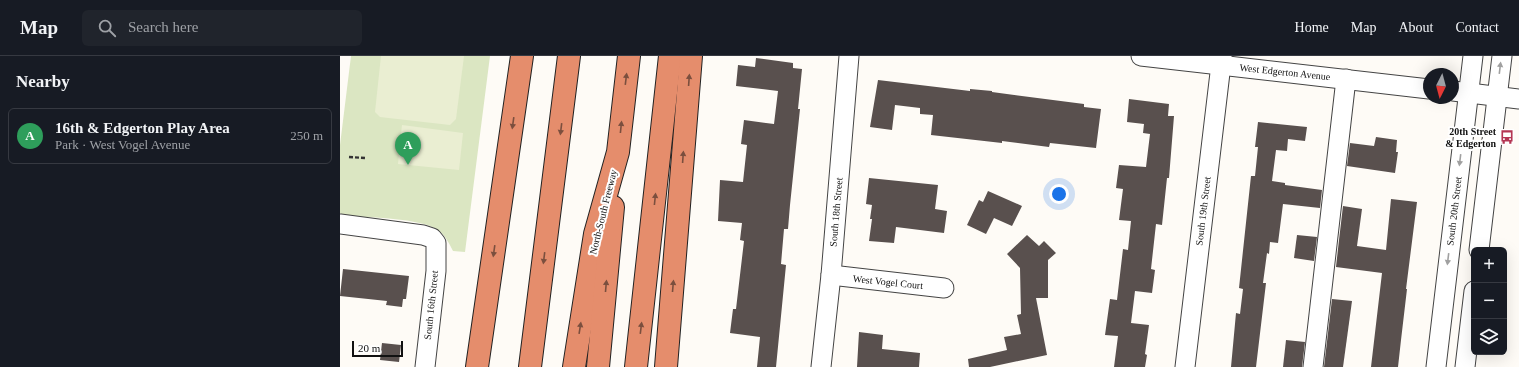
<!DOCTYPE html>
<meta charset="utf-8">
<style>
body{margin:0;font-family:Georgia,serif;background:#20242c;color:#f1f3f6}
.controls{position:absolute;right:12px;bottom:12px;display:grid;overflow:hidden;border-radius:6px;box-shadow:0 4px 16px #0002}
.controls button{width:36px;height:36px;display:grid;place-items:center;padding:0;border:0;border-bottom:1px solid #363941;background:#171b24;color:#f1f3f6;font:20px sans-serif}
.compass{position:absolute;left:1083px;top:12px;width:36px;height:36px;border-radius:50%;background:#171b24;box-shadow:0 4px 16px #0002;rotate:186deg}
.scale{position:absolute;left:12px;bottom:10px;width:51px;box-sizing:border-box;padding-left:4px;border:2px solid #111;border-top:0;font-size:11px;line-height:14px;white-space:nowrap;color:#111;-webkit-text-stroke:3px #fff;paint-order:stroke}
.you{position:absolute;left:719px;top:138px;width:14px;height:14px;margin:-10px;border:3px solid #fff;border-radius:50%;background:#1a73e8;box-shadow:0 0 0 6px #1a73e833}
.badge{display:grid;place-items:center;width:26px;height:26px;border-radius:50%;background:#d69ead;color:#fff;font-size:13px;font-weight:700}
.pin{position:absolute;translate:-50% -33px;filter:drop-shadow(0 1px 2px #0008)}
.pin::after{content:'';position:absolute;top:21px;width:14px;height:12px;background:inherit;clip-path:polygon(0 0,100% 0,50% 100%)}
.list{margin:0;padding:0;list-style:none}
h2{display:flex;justify-content:space-between;align-items:center;height:52px;margin:0;padding:0 16px;font-size:17px}
h2 small{font-size:13px;font-weight:400;color:#9ea1a6}
.list li{display:grid;grid-template-columns:26px 1fr auto;gap:12px;align-items:center;box-sizing:border-box;height:56px;margin:0 8px 8px;padding:0 8px;border:1px solid #363941;border-radius:6px}
.list b{display:block;font-size:15px;white-space:nowrap}
.list p{margin:0;font-size:13px;white-space:nowrap;color:#9ea1a6}
.list em{font-size:13px;font-style:normal;color:#9ea1a6}
.icon{flex:none;width:22px;height:22px;fill:none;stroke:currentColor;stroke-width:2;stroke-linecap:round;stroke-linejoin:round}
.map{position:relative;flex:none;width:1179px;height:311px;overflow:hidden}
header{display:flex;align-items:center;gap:24px;box-sizing:border-box;height:56px;padding:0 20px;background:#171b24;border-bottom:1px solid #363941}
header strong{font-size:19px}
nav{display:flex;gap:22px;margin-inline-start:auto;font-size:14px}
.search{width:280px;height:36px;background:#20242c;display:flex;align-items:center;gap:10px;box-sizing:border-box;padding:0 14px;border-radius:6px;color:#9ea1a6;font-size:15px}
main{display:flex}
aside{flex:1;background:#171b24}
.map>svg:first-child{display:block}
.green{fill:#dbe6c2}
.pitch{fill:#eaeed2}
.building{fill:#59504e}
.lines{fill:none;stroke-linecap:round;stroke-linejoin:round}
.minor-casing{stroke:#444;stroke-width:21}
.highway-casing{stroke:#222;stroke-width:24}
.path{stroke:#333;stroke-width:2.5;stroke-dasharray:4 2;stroke-linecap:butt}
.minor{stroke:#fff;stroke-width:19}
.highway{stroke:#e58d6c;stroke-width:22}
.oneway{fill:#a0a0a0}
.oneway2{fill:#7b4f3e}
.labels{text-anchor:middle;dominant-baseline:central;stroke-width:4;stroke-linejoin:round;paint-order:stroke}
.street-label{font-size:10px;fill:#111;stroke:#fff}
.poi-label{font-size:10px;font-weight:bold;fill:#111;stroke:#fff;text-anchor:end}
</style>
<header>
<strong>Map</strong>
<div class="search"><svg class="icon" aria-label="search" viewBox="0 0 24 24"><circle cx="10" cy="10" r="6"/><path d="M15 15l6 6"/></svg>Search here</div>
<nav><a>Home</a><a>Map</a><a>About</a><a>Contact</a></nav>
</header>
<main>
<aside>
<h2>Nearby<small></small></h2>
<ul class="list">
<li><span class="badge" style="background:#2e9e5b">A</span><div><b>16th &amp; Edgerton Play Area</b><p>Park · West Vogel Avenue</p></div><em>250 m</em></li>
</ul>
</aside>
<div class="map">
<svg width="1179" height="311" viewBox="0 0 1179 311">
<rect width="100%" height="100%" fill="#fefbf6"/>
<path class="green" d="M11 0H150L125 196 113 195C109 187 105 179 98 174 81 162 27 161 4 160L0 157V89Z"/>
<g class="pitch">
<path d="M41 0H124L116 63 110 69 40 61 35 56Z"/>
<path d="M62 69 123 77 119 114 58 108Z"/>
</g>
<g class="building">
<path d="M416 2 453 7V12L462 13 458 53H460L450 149 448 173H444L441 208 446 209 436 311H417L420 281 390 277 393 253H396L404 185 400 184 402 167 378 165 380 124 403 126 407 89 401 88 404 64 434 68 438 35 396 30 398 9 415 11Z"/>
<path d="M538 24 630 35V33L652 35V36L744 48V51L761 53 756 92 710 87 709 91 662 85V87L591 79 593 59 580 58V52L555 49 552 74 530 71Z"/>
<path d="M789 43 829 48 828 60H834L829 122H827L822 169 816 168 811 213 815 214 812 237 795 235 791 267 809 269 805 298 807 299 805 311H774L778 280 765 279 770 243 777 244 783 193 788 194 791 165 779 164 783 133 776 132 779 109 806 111 810 78 803 77 804 68 787 66Z"/>
<path d="M918 66 967 71 965 85 948 83 947 95 936 94 932 125 945 127V129L982 134 980 152 943 148 938 187 930 186 929 198 927 197 923 227H926L916 311H891L896 257 900 258 903 233 899 232 911 120H915L918 91H915Z"/>
<path d="M1036 81 1057 84 1056 96H1058L1055 117 1007 110 1010 87 1034 90Z"/>
<path d="M529 122 598 129 595 153 607 155 604 177 556 171 554 187 529 185 532 163H530L532 149 526 148Z"/>
<path d="M648 135 682 150 672 170 654 162 646 178 627 169 639 144 643 146Z"/>
<path d="M1051 143 1077 146 1066 233H1067L1061 284 1058 311H1031L1042 217 996 211 999 184 1003 150 1022 153 1017 190 1046 194Z"/>
<path d="M687 179 699 190 704 185 716 197 708 204V242H696L707 299 650 311H629L628 303 667 294 664 281 681 278 677 259 681 258 680 212 667 198Z"/>
<path d="M957 179 977 181 974 205 954 202Z"/>
<path d="M3 213 69 220 66 243H63L62 251 46 249 47 245 0 240Z"/>
<path d="M992 243 1012 245 1003 311H984Z"/>
<path d="M519 276 543 279 542 293 580 297 579 311H517Z"/>
<path d="M946 284 965 286 962 311H943Z"/>
<path d="M42 287 61 289 59 306 40 304Z"/>
</g>
<g class="lines">
<defs>
<g id="minor">
<path d="M801 0 1089 33"/>
<path d="M1113 35 1179 43"/>
<path d="M0 168 83 179 92 182 96 187V215L85 311"/>
<path d="M1139 194 1162 0"/>
<path d="M491 219 604 232"/>
<path d="M481 311 491 219 509 0"/>
<path d="M845 311 882 0"/>
<path d="M973 311 1006 23"/>
<path d="M1096 311 1133 0"/>
<path d="M1125 311 1134 235"/>
</g>
<g id="highway">
<path d="M137 311 182 0"/>
<path d="M190 311 229 0"/>
<path d="M234 311 255 178 278 96 289 0"/>
<path d="M258 311 273 151"/>
<path d="M296 311 330 0"/>
<path d="M326 311 351 0"/>
</g>
</defs>
<use href="#minor" class="minor-casing"/>
<use href="#highway" class="highway-casing"/>
<path class="path" d="M9 101 25 102"/>
<use href="#minor" class="minor"/>
<use href="#highway" class="highway"/>
</g>
<defs><path id="oneway-solid" d="M-6-.8H1V-3.2L6.5 0L1 3.2V.8H-6Z"/></defs>
<g class="oneway">
<use href="#oneway-solid" transform="translate(1160 12) rotate(-83)"/>
<use href="#oneway-solid" transform="translate(1120 104) rotate(97)"/>
<use href="#oneway-solid" transform="translate(1108 203) rotate(97)"/>
</g>
<g class="oneway2">
<use href="#oneway-solid" transform="translate(286 23) rotate(-83)"/>
<use href="#oneway-solid" transform="translate(349 24) rotate(-86)"/>
<use href="#oneway-solid" transform="translate(173 67) rotate(98)"/>
<use href="#oneway-solid" transform="translate(281 71) rotate(-84)"/>
<use href="#oneway-solid" transform="translate(221 73) rotate(97)"/>
<use href="#oneway-solid" transform="translate(343 101) rotate(-86)"/>
<use href="#oneway-solid" transform="translate(315 143) rotate(-84)"/>
<use href="#oneway-solid" transform="translate(154 195) rotate(98)"/>
<use href="#oneway-solid" transform="translate(204 202) rotate(97)"/>
<use href="#oneway-solid" transform="translate(266 230) rotate(-85)"/>
<use href="#oneway-solid" transform="translate(333 230) rotate(-85)"/>
<use href="#oneway-solid" transform="translate(240 272) rotate(-81)"/>
<use href="#oneway-solid" transform="translate(301 272) rotate(-83)"/>
</g>
<defs>
<symbol id="bus-bare" viewBox="-9 -9 18 18"><path d="M-5-6H5V4H4V6H2V4H-2V6H-4V4H-5ZM-3.5-4V0h7V-4ZM-3.5 1.2v1.5H-2V1.2ZM2 1.2v1.5H3.5V1.2Z" fill="#b43653" stroke="#fff" stroke-width="2.5" paint-order="stroke"/></symbol>
</defs>
<g fill-rule="evenodd">
<use href="#bus-bare" x="1157" y="71" width="20" height="20"/>
</g>
<g class="labels">
<g class="street-label">
<text transform="translate(945 16) rotate(6)">West Edgerton Avenue</text>
<text transform="translate(863 155) rotate(-83)">South 19th Street</text>
<text transform="translate(1114 155) rotate(-83)">South 20th Street</text>
<text transform="translate(263 156) rotate(-76)">North-South Freeway</text>
<text transform="translate(496 156) rotate(-85)">South 18th Street</text>
<text transform="translate(548 226) rotate(6)">West Vogel Court</text>
<text transform="translate(91 249) rotate(-84)">South 16th Street</text>
</g>
<g class="poi-label">
<text x="1156" y="75">20th Street<tspan x="1156" dy="12">&amp; Edgerton</tspan></text>
</g>
</g>
</svg>
<div class="controls">
<button>+</button>
<button>−</button>
<button><svg class="icon" aria-label="layers" viewBox="0 0 24 24"><path d="M12 4l9 5-9 5-9-5zM3 14l9 5 9-5"/></svg></button>
</div>
<svg class="compass" viewBox="-18 -18 36 36"><path d="M0-13l5 13h-10z" fill="#e53935"/><path d="M0 13l5-13h-10z" fill="#9ea1a6"/></svg>
<div class="scale">20 m</div>
<div class="you"></div>
<div class="pin badge" style="left:68px;top:109px;background:#2e9e5b">A</div>
</div>
</main>
